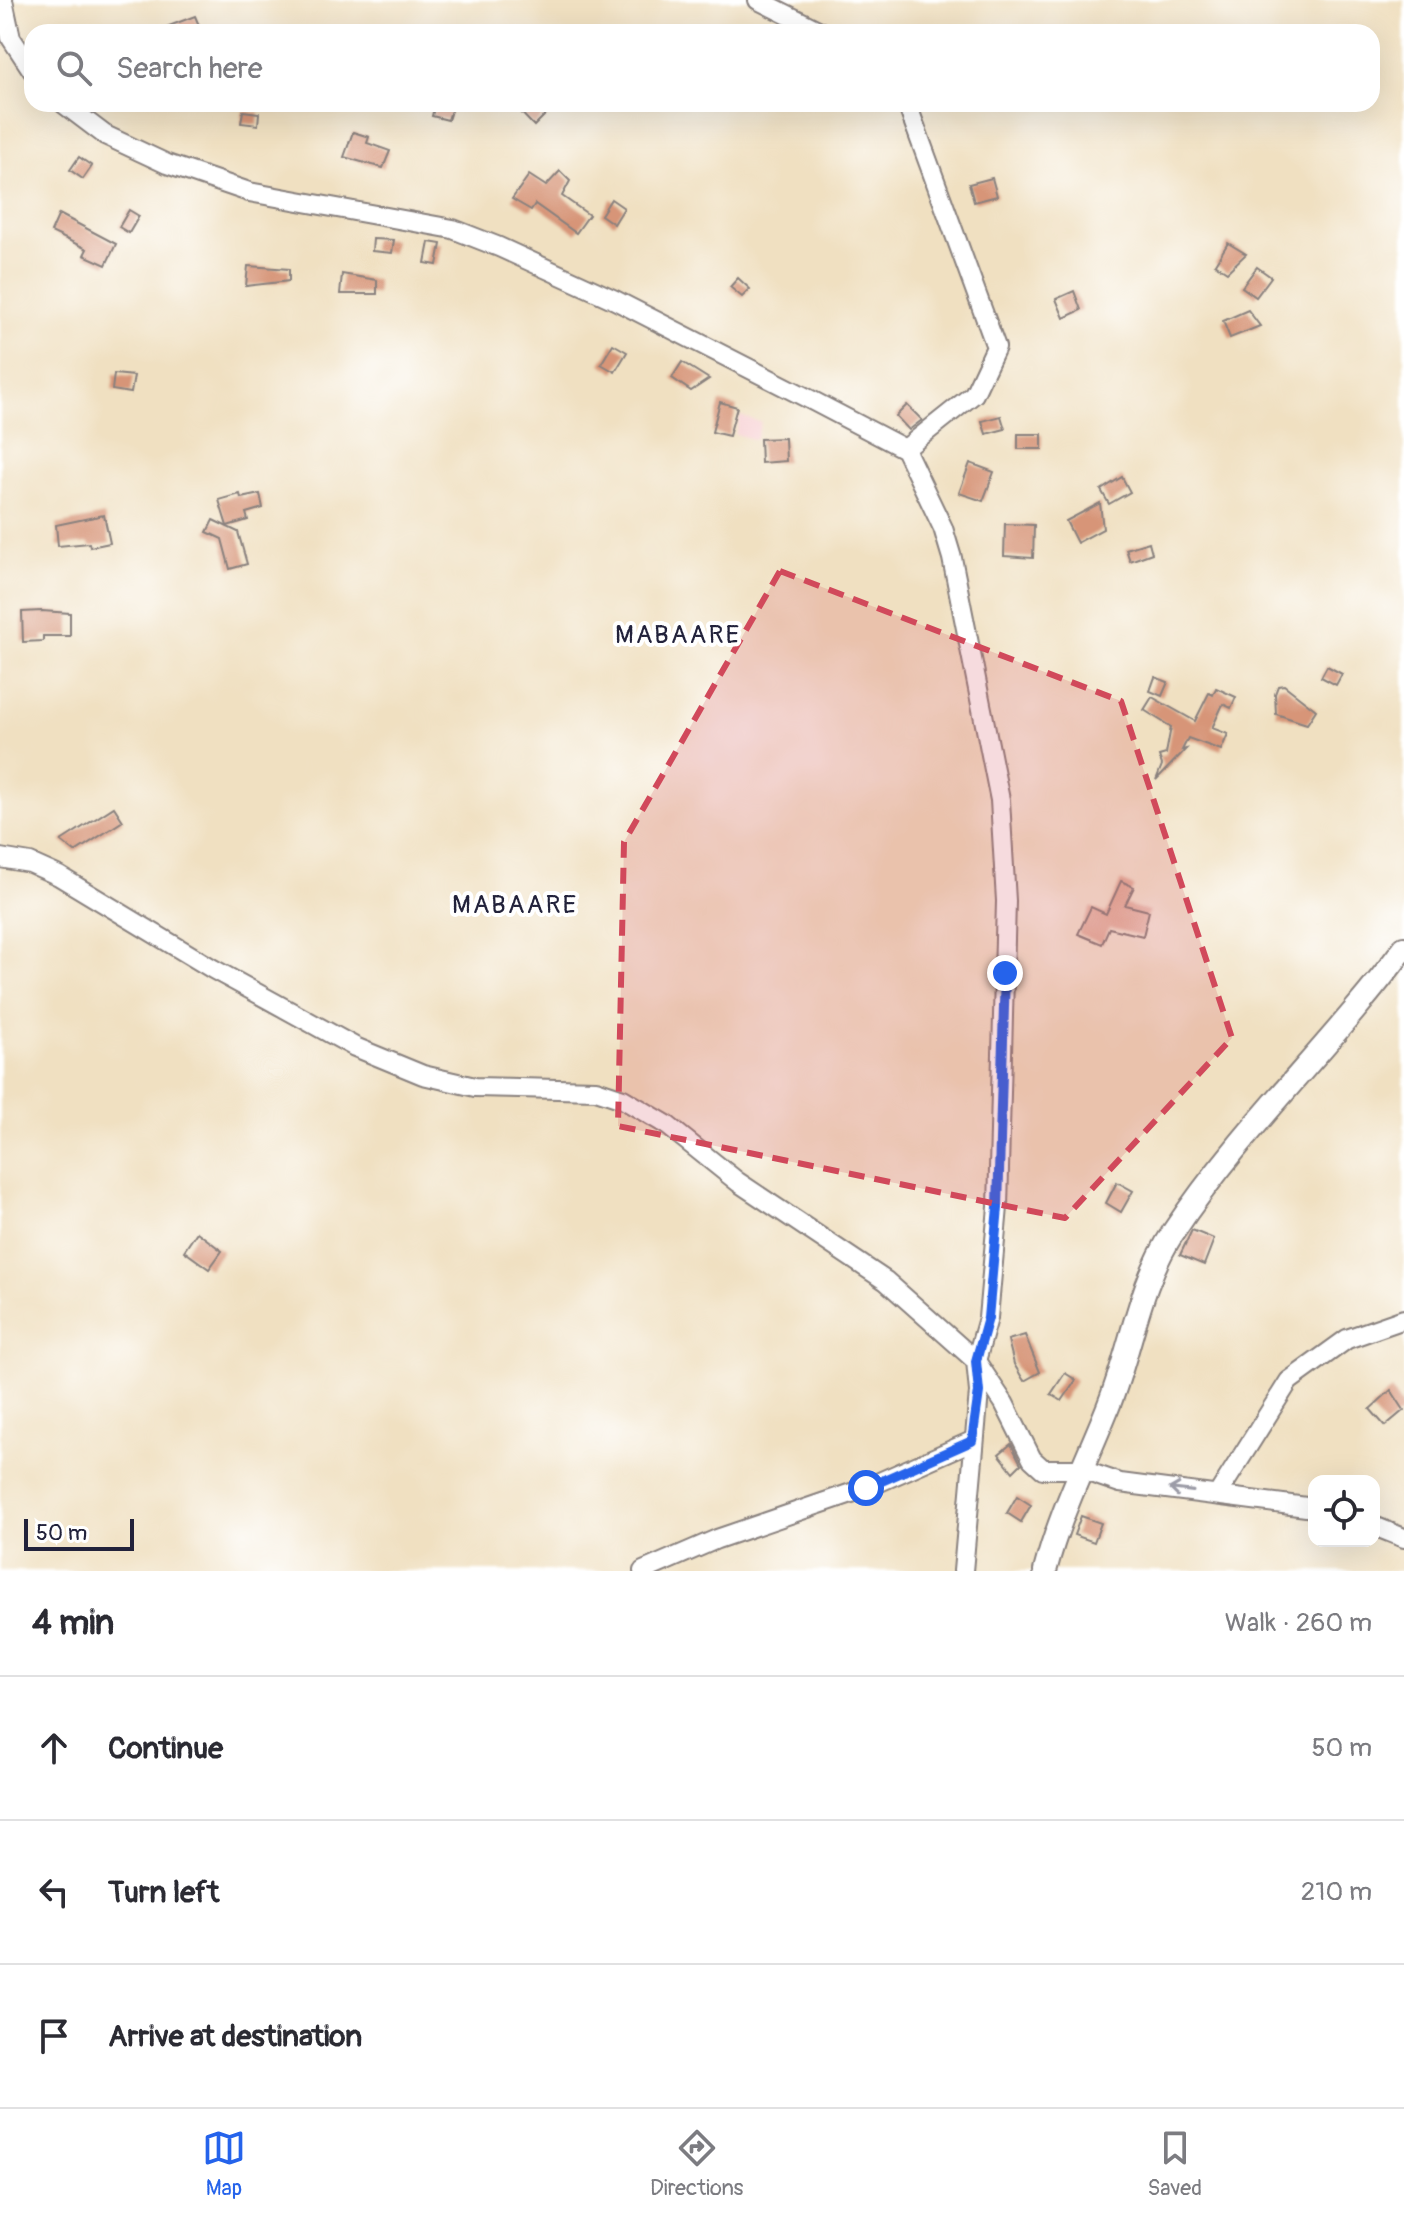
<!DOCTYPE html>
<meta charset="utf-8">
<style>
body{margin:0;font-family:Pangolin,sans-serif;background:#f7f7f7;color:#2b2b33}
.controls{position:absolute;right:24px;bottom:24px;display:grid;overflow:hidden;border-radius:16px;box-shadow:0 8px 32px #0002}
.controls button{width:72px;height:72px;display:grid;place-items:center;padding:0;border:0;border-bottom:2px solid #e1e1e2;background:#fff;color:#2b2b33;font:40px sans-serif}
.scale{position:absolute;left:24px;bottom:20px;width:110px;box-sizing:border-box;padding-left:8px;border:4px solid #22223b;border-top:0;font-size:22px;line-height:28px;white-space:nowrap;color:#22223b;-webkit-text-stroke:6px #fff;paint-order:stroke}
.stop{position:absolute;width:24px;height:24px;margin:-18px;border:6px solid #2563eb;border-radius:50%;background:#fff}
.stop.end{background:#2563eb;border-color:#fff;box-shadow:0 2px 8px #0008}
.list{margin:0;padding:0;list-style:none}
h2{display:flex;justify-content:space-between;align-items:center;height:104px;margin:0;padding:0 32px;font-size:34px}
h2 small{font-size:26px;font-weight:400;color:#7c7c81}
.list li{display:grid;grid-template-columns:52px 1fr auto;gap:24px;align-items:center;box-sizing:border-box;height:144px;padding:0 32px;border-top:2px solid #e1e1e2}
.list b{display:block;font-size:30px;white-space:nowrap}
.list em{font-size:26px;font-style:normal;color:#7c7c81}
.icon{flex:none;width:44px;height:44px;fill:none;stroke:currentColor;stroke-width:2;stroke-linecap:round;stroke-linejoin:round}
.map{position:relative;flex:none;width:1404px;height:1571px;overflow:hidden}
.search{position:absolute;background:#fff;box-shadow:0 8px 32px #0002;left:24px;right:24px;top:24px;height:88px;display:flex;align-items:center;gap:20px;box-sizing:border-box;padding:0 28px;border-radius:24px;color:#7c7c81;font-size:30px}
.sheet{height:536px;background:#fff}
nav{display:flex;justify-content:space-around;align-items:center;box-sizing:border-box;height:112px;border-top:2px solid #e1e1e2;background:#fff;font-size:22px;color:#7c7c81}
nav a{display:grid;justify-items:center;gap:4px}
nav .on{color:#2563eb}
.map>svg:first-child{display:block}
.built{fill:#f7cfd1}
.building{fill:#d79578}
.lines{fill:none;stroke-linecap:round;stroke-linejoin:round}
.minor-casing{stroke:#89817e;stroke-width:22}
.tertiary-casing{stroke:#89817e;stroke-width:26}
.minor{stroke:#fff;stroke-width:18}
.tertiary{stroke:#fff;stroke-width:22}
.oneway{stroke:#9c9ca7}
.route{stroke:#2563eb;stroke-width:10}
.marked{fill:#d1495b;fill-opacity:0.2;stroke:#d1495b;stroke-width:6;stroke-dasharray:16 10;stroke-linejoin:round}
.labels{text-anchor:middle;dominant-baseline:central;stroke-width:8;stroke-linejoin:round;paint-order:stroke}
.quarter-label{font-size:26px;letter-spacing:2px;fill:#22223b;stroke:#fff}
</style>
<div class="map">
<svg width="1404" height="1571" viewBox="0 0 1404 1571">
<rect width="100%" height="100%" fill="#fff"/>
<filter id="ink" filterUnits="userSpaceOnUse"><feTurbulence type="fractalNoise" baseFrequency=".0125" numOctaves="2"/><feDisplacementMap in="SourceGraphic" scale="16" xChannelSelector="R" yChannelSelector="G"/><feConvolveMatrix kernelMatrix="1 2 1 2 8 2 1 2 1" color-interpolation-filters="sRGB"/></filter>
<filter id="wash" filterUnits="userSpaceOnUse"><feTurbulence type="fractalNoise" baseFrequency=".006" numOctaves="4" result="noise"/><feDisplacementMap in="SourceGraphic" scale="32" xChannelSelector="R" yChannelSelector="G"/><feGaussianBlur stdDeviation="1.8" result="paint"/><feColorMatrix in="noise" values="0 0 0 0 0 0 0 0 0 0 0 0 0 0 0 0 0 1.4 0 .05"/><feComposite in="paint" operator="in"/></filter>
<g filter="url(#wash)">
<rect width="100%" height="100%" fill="#f0e0c1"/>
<path class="built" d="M740 416 761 422 756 440 735 434Z"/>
<g id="blocks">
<g class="building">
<path d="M195 16 200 28 156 32V31Z"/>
<path d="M435 104H453L448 120 432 116Z"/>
<path d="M513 104H538L547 113 534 126Z"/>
<path d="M243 111 259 113 258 125 241 123Z"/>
<path d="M353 132 369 137 367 143 390 151 383 168 344 157Z"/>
<path d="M79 157 92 166 83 179 70 170Z"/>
<path d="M560 171 570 181 562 196 589 215 576 233 535 204 531 210 512 199 529 175 546 186Z"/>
<path d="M992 178 997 196 974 202 969 184Z"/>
<path d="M611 199 624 208 614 224 601 215Z"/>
<path d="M129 210 139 216 129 233 119 227Z"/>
<path d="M59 214 116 244 106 265 84 255 87 249 51 232Z"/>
<path d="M373 239 394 240 392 253 372 251Z"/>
<path d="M429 242 441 244 437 265 425 263Z"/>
<path d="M1228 243 1246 254 1227 272 1215 264Z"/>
<path d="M248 266 289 269V281L246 286Z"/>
<path d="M1257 267 1271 277 1256 297 1242 287Z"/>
<path d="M342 274 377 280V294H340Z"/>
<path d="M738 278 750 289 742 297 730 287Z"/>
<path d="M1074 291 1081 310 1064 318 1056 299Z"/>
<path d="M1248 310 1260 326 1230 338 1223 321Z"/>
<path d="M613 344 627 352 615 372 601 364Z"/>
<path d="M682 362 709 379 691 391 672 378Z"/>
<path d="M114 374 134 376 131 393 112 390Z"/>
<path d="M720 402 737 407 729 436 712 432Z"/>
<path d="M907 405 922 420 909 430 896 416Z"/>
<path d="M1001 416 1005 429 986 434 982 421Z"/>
<rect x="1018" y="434" width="24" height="15"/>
<path d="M785 438 786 461 761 463 760 439Z"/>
<path d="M970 463 994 472 983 501 959 493Z"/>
<path d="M1122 477 1130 492 1109 504 1101 490Z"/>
<path d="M240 494 241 498 260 494 263 508 246 513 248 520 227 526 219 500Z"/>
<path d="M1100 503 1103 529 1077 543 1066 521Z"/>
<path d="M104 515 110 543 90 547 89 543 58 546 56 525Z"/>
<path d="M213 520 238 532 247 564 230 569 222 539 207 532Z"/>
<path d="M1005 524 1034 525 1033 558 1004 556Z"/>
<path d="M1149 542 1152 553 1130 561 1126 549Z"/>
<path d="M42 611 70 613V636H43V641L23 642 22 612Z"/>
<path d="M1327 666 1342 674 1336 685 1321 677Z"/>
<path d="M1155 677 1168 682 1162 696 1150 691Z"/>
<path d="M1284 685 1316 710 1307 724 1276 714 1275 694 1278 686Z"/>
<path d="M1216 688 1236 697 1231 708 1223 704 1212 728 1228 734 1221 750 1188 738 1182 750 1186 749 1156 780 1162 765 1159 756 1166 754 1171 727 1144 710 1152 697 1195 721 1209 693 1213 695Z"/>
<path d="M114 807 123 821 75 852 61 841Z"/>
<path d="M1121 881 1134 887 1125 905 1149 911 1143 936 1109 928 1102 944 1078 934 1091 907 1106 914Z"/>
<path d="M1117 1182 1133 1191 1121 1212 1106 1203Z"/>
<path d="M1192 1230 1214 1239 1204 1265 1180 1255Z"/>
<path d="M197 1232 222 1251 209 1269 184 1251Z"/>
<path d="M1025 1335 1040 1372 1024 1381 1014 1364 1008 1340Z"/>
<path d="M1065 1373 1076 1380 1062 1401 1051 1394Z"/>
<path d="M1391 1390 1404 1410 1385 1426 1370 1409Z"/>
<path d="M1011 1444 1021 1464 1013 1472 999 1454Z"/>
<path d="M1017 1496 1031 1505 1021 1522 1007 1513Z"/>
<path d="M1081 1516 1101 1523 1094 1542 1074 1535Z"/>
</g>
</g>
</g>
<g filter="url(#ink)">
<use href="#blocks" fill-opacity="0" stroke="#89817e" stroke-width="2"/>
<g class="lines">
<defs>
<g id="minor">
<path d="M3 0 11 38 32 70"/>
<path d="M758 0 822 32"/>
<path d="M64 104 105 135 167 164 249 192 453 229 499 247 615 300 815 402 905 449 943 528 952 558 1000 800 1006 901 998 1207 988 1318 976 1361 979 1392 963 1571"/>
<path d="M905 449 974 394 996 347 907 104"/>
<path d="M0 858 30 863 59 876 213 969 355 1047 423 1075 475 1087 596 1090 623 1099 667 1125 738 1182 886 1281 976 1361 1004 1403 1032 1459 1043 1469H1079L1120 1483 1314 1508"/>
<path d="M1218 1494 1289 1381 1347 1339 1404 1319"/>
<path d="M1374 1526 1404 1538"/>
<path d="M643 1571 717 1539 866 1488 972 1441"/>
</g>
<path id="tertiary" d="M1045 1571C1060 1513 1086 1462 1108 1407 1133 1345 1137 1288 1174 1231 1241 1130 1332 1045 1404 948"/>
</defs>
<use href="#minor" class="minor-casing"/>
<use href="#tertiary" class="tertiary-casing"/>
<use href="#minor" class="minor"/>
<use href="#tertiary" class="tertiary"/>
</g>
<defs><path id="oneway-shaft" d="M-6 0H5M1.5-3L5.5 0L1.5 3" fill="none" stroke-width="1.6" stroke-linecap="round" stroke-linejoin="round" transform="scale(2)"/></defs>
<use class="oneway" href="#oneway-shaft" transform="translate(1181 1490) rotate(-173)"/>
</g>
<g class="lines" filter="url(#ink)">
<path class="route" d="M866 1488 972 1441 979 1392 976 1361 988 1318 998 1207 1005 973"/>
</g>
<path class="marked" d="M780 571 1121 701 1232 1038 1065 1218 618 1126 624 842Z"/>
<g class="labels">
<g class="quarter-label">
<text x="678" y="635">MABAARE</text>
<text x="515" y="905">MABAARE</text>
</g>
</g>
</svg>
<div class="controls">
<button><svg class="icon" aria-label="locate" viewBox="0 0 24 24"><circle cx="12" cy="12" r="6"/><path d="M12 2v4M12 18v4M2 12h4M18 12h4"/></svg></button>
</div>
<div class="scale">50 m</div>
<div class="stop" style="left:866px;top:1488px"></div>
<div class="stop end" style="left:1005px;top:973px"></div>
<div class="search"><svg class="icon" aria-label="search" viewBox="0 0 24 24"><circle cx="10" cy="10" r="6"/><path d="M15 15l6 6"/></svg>Search here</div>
</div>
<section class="sheet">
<h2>4 min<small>Walk · 260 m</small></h2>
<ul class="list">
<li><svg class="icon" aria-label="ahead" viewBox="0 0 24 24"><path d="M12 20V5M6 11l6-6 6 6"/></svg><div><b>Continue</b></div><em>50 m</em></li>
<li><svg class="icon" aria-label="left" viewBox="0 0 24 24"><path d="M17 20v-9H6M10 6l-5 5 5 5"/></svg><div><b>Turn left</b></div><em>210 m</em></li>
<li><svg class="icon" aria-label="arrive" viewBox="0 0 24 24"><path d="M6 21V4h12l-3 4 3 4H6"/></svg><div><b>Arrive at destination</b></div></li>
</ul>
</section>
<nav>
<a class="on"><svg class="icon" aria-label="map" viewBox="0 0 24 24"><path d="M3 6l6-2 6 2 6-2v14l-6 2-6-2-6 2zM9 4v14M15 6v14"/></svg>Map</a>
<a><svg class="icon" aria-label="directions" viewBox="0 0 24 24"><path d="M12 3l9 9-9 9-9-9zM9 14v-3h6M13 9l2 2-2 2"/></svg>Directions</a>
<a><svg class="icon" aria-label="saved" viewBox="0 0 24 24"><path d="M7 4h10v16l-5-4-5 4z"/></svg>Saved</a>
</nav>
